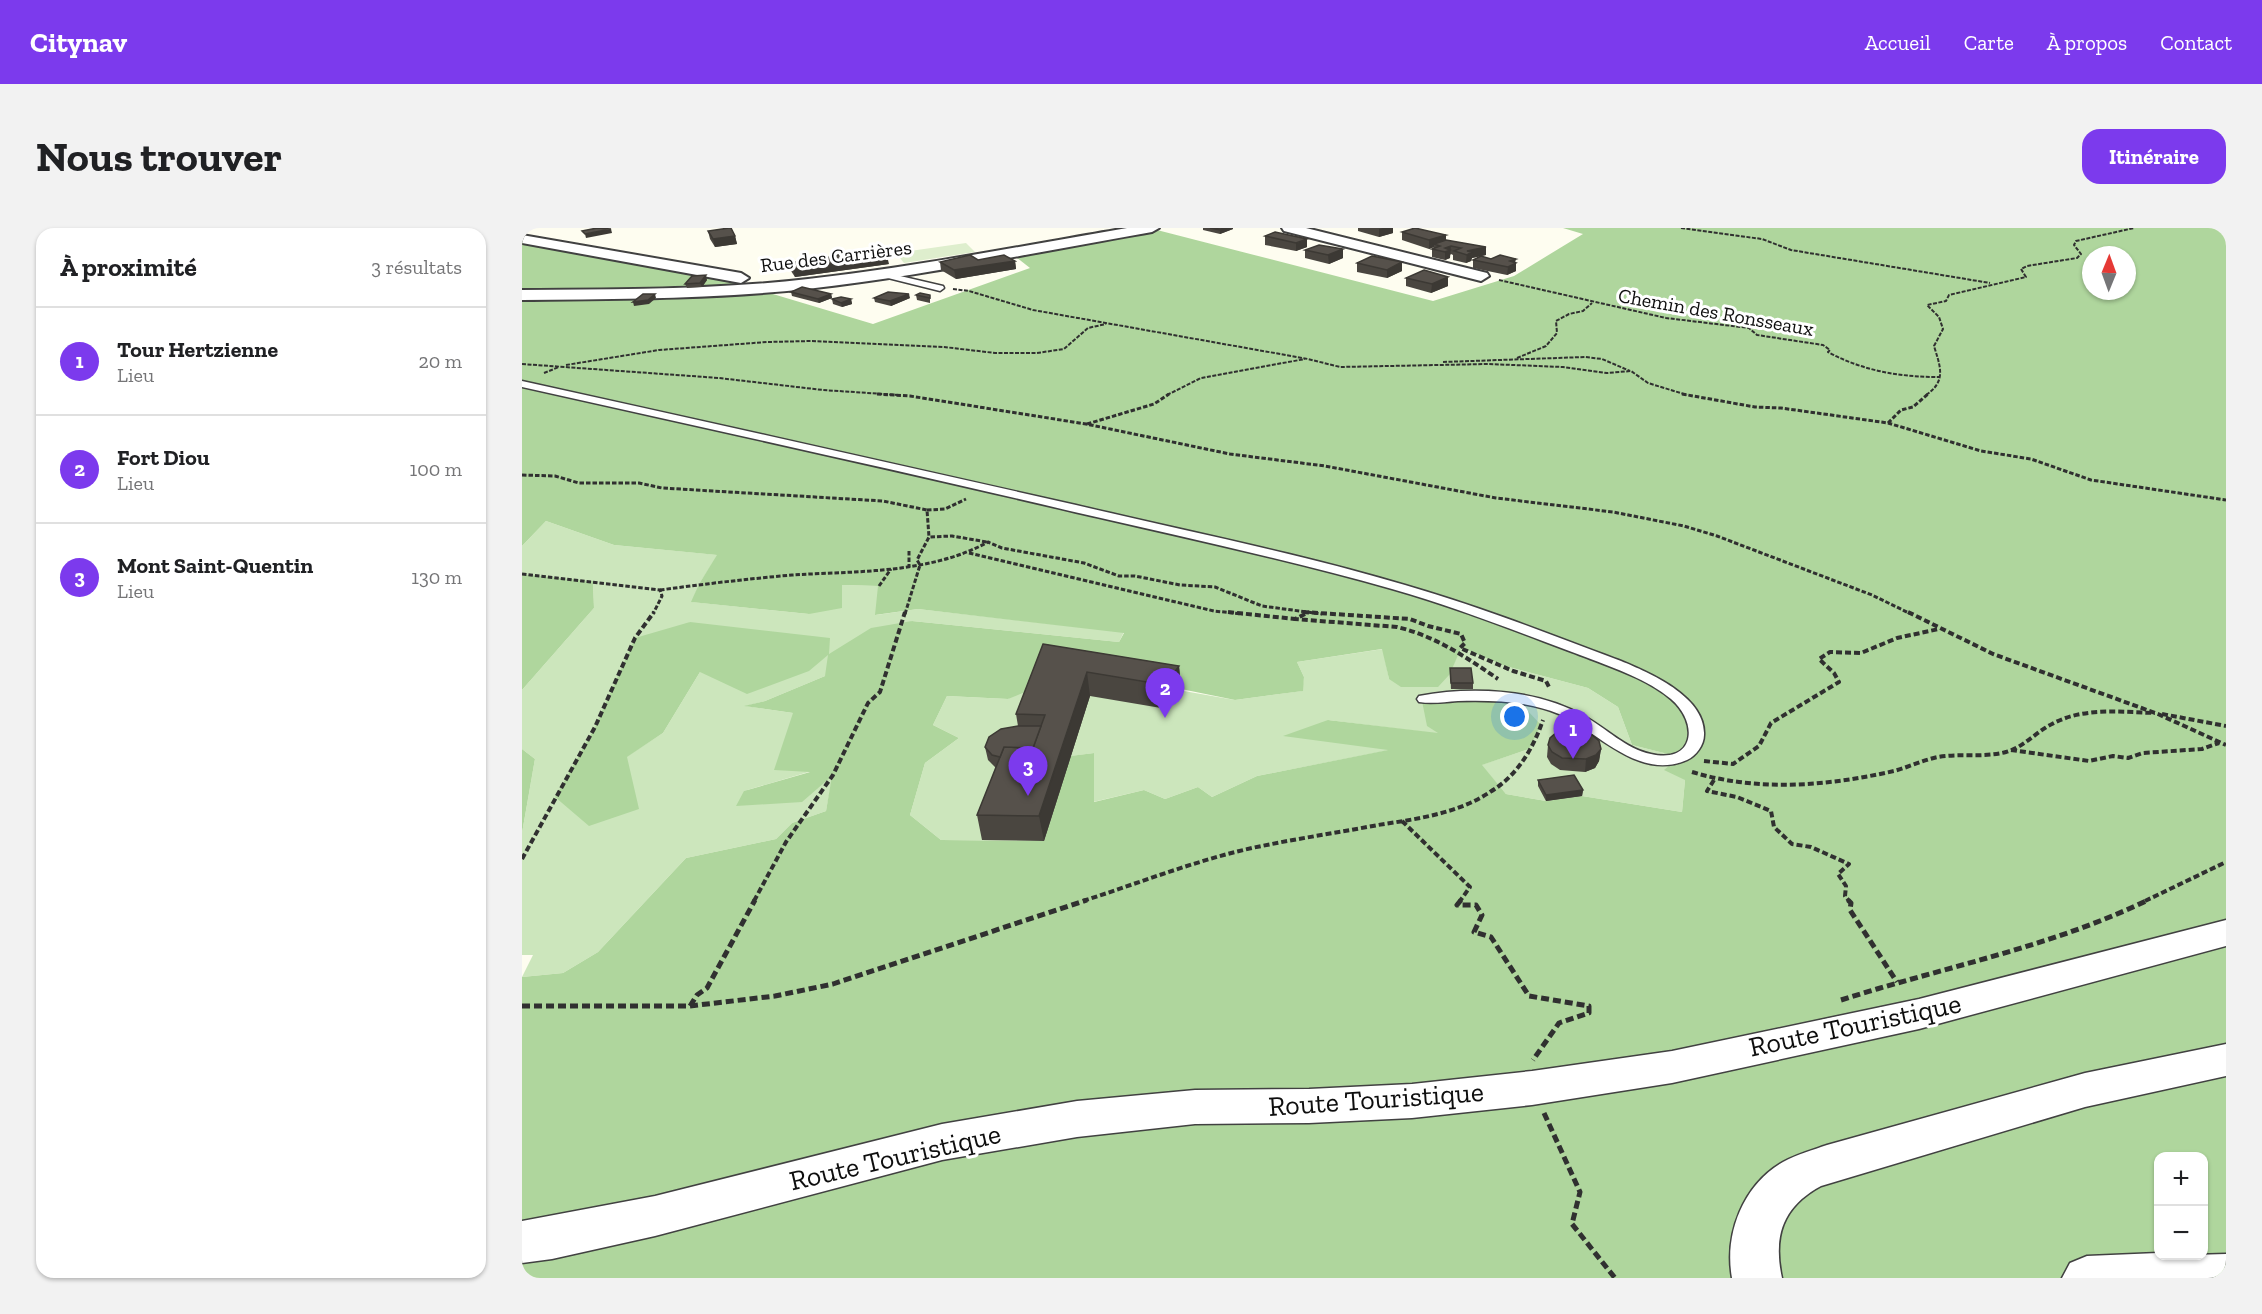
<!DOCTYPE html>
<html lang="fr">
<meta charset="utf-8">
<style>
body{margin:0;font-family:"Zilla Slab",serif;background:#f2f2f2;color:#202124}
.controls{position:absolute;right:18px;bottom:18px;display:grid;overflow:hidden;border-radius:12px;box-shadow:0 2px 4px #0004}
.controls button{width:54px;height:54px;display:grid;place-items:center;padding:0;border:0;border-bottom:2px solid #e0e0e0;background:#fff;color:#202124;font:30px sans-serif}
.compass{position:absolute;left:1560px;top:18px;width:54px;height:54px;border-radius:50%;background:#fff;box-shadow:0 2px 4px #0004;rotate:1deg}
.you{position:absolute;left:993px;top:489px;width:21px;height:21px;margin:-15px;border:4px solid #fff;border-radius:50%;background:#1a73e8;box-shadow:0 0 0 9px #1a73e833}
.badge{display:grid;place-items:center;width:39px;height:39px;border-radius:50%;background:#7c3aed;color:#fff;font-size:20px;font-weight:700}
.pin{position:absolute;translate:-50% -50px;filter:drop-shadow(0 2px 3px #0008)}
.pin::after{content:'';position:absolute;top:32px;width:21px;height:18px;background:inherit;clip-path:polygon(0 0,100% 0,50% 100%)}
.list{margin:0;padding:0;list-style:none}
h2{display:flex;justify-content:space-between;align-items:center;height:78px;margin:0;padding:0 24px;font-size:26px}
h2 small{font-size:20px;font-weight:400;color:#757577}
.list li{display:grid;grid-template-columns:39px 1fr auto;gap:18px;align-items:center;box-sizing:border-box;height:108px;padding:0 24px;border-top:2px solid #e0e0e0}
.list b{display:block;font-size:22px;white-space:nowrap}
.list p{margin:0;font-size:20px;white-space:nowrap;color:#757577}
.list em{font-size:20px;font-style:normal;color:#757577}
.map{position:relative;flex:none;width:1704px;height:1050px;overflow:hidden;border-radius:18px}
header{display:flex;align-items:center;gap:36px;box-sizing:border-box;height:84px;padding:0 30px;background:#7c3aed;color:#fff}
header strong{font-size:28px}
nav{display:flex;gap:33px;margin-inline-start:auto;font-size:21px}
.intro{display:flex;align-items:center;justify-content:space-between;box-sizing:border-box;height:144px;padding:0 36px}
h1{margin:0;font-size:42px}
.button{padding:15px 27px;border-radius:18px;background:#7c3aed;color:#fff;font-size:21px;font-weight:700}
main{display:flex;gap:36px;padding:0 36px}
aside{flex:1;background:#fff;border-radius:18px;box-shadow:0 2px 4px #0004}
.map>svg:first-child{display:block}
.green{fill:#cce6bc;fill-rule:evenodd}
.forest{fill:#afd69d;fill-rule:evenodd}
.pitch{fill:#deeecd}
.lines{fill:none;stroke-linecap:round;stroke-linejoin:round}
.service-casing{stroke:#414141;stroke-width:3}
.minor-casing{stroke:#414141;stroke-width:4}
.tertiary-casing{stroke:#414141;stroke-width:3}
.path-far3{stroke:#303030;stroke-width:2;stroke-dasharray:4 1.5;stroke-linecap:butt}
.path-far2{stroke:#303030;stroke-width:3;stroke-dasharray:4.5 2;stroke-linecap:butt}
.path-far1{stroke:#303030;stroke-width:4;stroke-dasharray:6 3;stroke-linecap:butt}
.path{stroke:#303030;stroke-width:5;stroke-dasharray:8 4;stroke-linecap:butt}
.service{fill:#fff;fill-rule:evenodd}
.minor{fill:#fff;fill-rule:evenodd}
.tertiary{fill:#fff;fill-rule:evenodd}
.wall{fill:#4a4640}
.shaded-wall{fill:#3c3934}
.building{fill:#56514b;stroke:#3c3934;stroke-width:1.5}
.labels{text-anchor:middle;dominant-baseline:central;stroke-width:6;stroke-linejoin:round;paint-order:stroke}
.far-street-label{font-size:20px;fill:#0e0e0e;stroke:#fff}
.near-street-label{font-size:28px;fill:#0e0e0e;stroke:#fff}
</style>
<header>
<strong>Citynav</strong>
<nav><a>Accueil</a><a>Carte</a><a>À propos</a><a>Contact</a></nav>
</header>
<div class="intro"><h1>Nous trouver</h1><a class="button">Itinéraire</a></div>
<main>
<aside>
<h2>À proximité<small>3 résultats</small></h2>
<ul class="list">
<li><span class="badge">1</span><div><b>Tour Hertzienne</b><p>Lieu</p></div><em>20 m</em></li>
<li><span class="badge">2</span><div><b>Fort Diou</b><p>Lieu</p></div><em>100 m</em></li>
<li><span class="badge">3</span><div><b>Mont Saint-Quentin</b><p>Lieu</p></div><em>130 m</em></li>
</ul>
</aside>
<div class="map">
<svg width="1704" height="1050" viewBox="0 0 1704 1050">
<rect width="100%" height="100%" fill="#fefdf0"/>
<g class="green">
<path d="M24 293 92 317 196 327 177 356 170 374 287 386 320 357 357 358 354 387 396 381 602 404 597 414 390 393 303 448 243 473 224 478 271 485 290 543 222 563 311 547 304 583 270 595 254 611 164 630 76 724 41 745 0 749 11 727H0V605L13 531 0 521V462L72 380 71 353 0 346V318ZM168 394 178 444 141 505 104 529 33 569 73 499Z"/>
<path d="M938 420 983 438 1066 460 1096 479 1110 517 1159 529 1163 552 1160 584 1060 568 1024 573 984 566 959 537 1007 521 918 506 806 492 868 522 735 548 690 569 676 559 643 571 622 562 571 574 572 525 549 528 522 613 419 612 388 587 403 535 437 510 411 497 425 468 486 471 525 439 713 472 780 463 782 449 775 434 861 421 867 451 928 446Z"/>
</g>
<g class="forest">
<path d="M1041 0H1704V1050H0V749L41 745 76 724 164 630 254 611 270 595 304 583 310 548 280 574 214 578 222 563 288 544 252 542 271 485 222 478 243 473 303 448 306 427 287 443 225 466 178 444 141 505 105 529 117 581 67 598 33 569 73 499 113 410 168 394 308 410 307 426 349 400 390 393 597 414 602 405 396 381 353 387 356 358 320 357V380L287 386 169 374 177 356 195 327 92 317 24 293 0 318V11L161 39 351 96 508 40 490 26 635 2 911 73 992 48 1061 6ZM1569 27H1605V63H1569ZM939 420 983 438 1066 460 1096 479 1110 517 1158 529 1142 542 1163 552 1160 584 1060 568 1024 573 984 566 960 537 1007 521 1019 497 1004 481 979 469 900 473 905 498 916 505 806 492 761 508 866 522 735 548 690 569 676 559 643 571 622 562 572 574V525L548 528 522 613 419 612 388 587 403 535 437 510 411 497 425 468 486 471 518 458 659 461 713 472 781 463 782 449 775 434 860 421 867 451 879 459H916L928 446ZM1636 928H1682V1028H1636Z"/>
<path d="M0 346 71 353 72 380 0 462Z"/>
<path d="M0 521 13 531 0 605Z"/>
</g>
<path class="pitch" d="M444 15 453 24 382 35 374 25Z"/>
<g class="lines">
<defs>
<g id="service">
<path d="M361 44 421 58 422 60 418 63 358 48 357 46Z"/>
<path d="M0 153C185 194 369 235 554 277 664 303 775 325 883 357 956 378 1028 406 1099 433 1128 445 1184 469 1182 507 1182 517 1174 528 1165 532 1116 553 1077 504 1037 486 1005 473 970 472 936 473 923 474 910 476 897 474L895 471 897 468C949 458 1016 461 1062 488 1084 500 1104 521 1129 526 1173 536 1177 495 1149 471 1125 451 1094 441 1066 430 1001 406 937 380 870 361 764 331 656 308 548 283 366 240 183 200 0 159Z"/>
</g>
<g id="minor">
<path d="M605 0H637L630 4C515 24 401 48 285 61 191 71 95 71 0 72V62C95 61 191 62 286 51 393 39 499 18 605 0Z"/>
<path d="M760 0H784L965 45 967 48 959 53 762 3Z"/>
<path d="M0 7 219 45 227 50 219 55 0 15Z"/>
</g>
<g id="tertiary">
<path d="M1704 692V718L1397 801 1150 855 1010 877 890 890 787 895 673 896 555 909 420 932 133 1008 30 1031 0 1035V993L133 968 420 896 555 873 673 862 787 861 890 856 1010 843 1150 823 1397 771Z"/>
<path d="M1704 816V848L1563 879 1299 958C1260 979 1251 1009 1260 1050H1210C1202 1006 1221 957 1261 934 1275 926 1291 922 1305 917L1563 845Z"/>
<path d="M1636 1025V1028L1704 1026V1050H1540L1548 1035 1565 1028Z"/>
</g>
</defs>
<use href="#service" class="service-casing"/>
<use href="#minor" class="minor-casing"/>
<use href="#tertiary" class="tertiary-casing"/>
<g class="path-far3">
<path d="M1159 0 1240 11 1269 22 1468 55"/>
<path d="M977 52 1144 90 1227 100 1235 107 1301 117 1308 122 1306 124C1341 143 1378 149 1417 149"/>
<path d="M431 61 447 63 511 82 786 131 818 139 966 136 1041 139 1085 145 1109 143 1126 155 1165 167"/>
<path d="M995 130 1024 118 1035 105 1034 93 1047 86 1061 83 1070 75"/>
<path d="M921 134 1063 129 1080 131 1108 143"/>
<path d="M0 136 197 150 301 162 376 167"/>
<path d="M44 137 137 122 245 114 290 113 422 119 473 125H515L542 121 566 100 584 96"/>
<path d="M22 145 37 139"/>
<path d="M645 167 679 150 783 131"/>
<path d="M1404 167C1425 153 1418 138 1412 118L1421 101 1417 89 1405 77 1424 73 1427 67 1504 49 1499 41 1505 38 1555 30 1559 26 1552 17 1554 13 1612 0"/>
</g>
<g class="path-far2">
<path d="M355 166 388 168 564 196 708 226 803 238 974 270 1091 284 1162 298 1195 308 1350 367 1389 386"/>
<path d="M1160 166 1233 179 1259 180 1366 195 1459 223 1509 231 1569 252 1704 272"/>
<path d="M1366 195 1379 182 1391 179 1406 166"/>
<path d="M565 196 632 176 647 166"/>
<path d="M0 247 33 248 57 255H117L140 260 361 273 405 282 407 309"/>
<path d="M405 282 423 281 444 271"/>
<path d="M387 323V339"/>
<path d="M447 325 692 383 721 386"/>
<path d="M0 346 138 362 140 368 131 386"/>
<path d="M357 358 369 341"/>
<path d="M138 362C182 356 225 351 270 347 334 343 408 346 466 314L480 320 562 335 597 348H613L658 357 693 359 740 378 800 386"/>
<path d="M383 386 398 337 395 332 407 309 430 308 465 314"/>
</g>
<g class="path-far1">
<path d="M706 384 773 391"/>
<path d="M781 384 888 391 906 398 939 406 943 415 938 420 991 443 1024 453 1028 461"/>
<path d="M1386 384 1471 426 1636 486 1704 517"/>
<path d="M783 386 773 391 875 399C913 408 944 429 976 451"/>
<path d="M1640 486 1704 498"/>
<path d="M1489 522 1567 533 1591 528 1606 530 1621 525 1680 521 1697 515"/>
<path d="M1182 533 1211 536 1237 518 1249 495 1317 454 1312 445 1297 431 1308 424 1339 425 1375 410 1417 401"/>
<path d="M1170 544C1237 564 1305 558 1372 543 1387 539 1401 532 1416 529 1438 525 1461 530 1484 524 1502 519 1514 504 1530 496 1561 479 1599 484 1633 485"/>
<path d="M1192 552 1185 563 1215 569 1249 583 1252 599 1270 616 1289 619 1327 636 1316 646 1324 658 1323 668 1327 673"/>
<path d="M880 593 948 659 938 673"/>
<path d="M0 631 73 499 113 410 132 384"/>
<path d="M232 673 264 614 311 547 346 475 358 464 383 384"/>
<path d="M561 673C617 655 672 633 730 620 772 611 814 605 856 597 894 591 935 586 968 564 995 548 1011 521 1021 492"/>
<path d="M1623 673 1704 634"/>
</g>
<g class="path">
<path d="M939 672 935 677H954L960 687 952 704 969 709 1007 768 1067 778V785L1037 795 1011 832"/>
<path d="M1326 672 1329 675 1328 682 1375 754"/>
<path d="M1319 772C1422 739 1529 719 1626 672"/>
<path d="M0 778H168L253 768 311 756 565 672"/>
<path d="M168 778 175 767 185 760 233 672"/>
<path d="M1022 885 1058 964 1050 996 1093 1050"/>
</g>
<use href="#service" class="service"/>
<use href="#minor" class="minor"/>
<use href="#tertiary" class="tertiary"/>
</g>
<g class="wall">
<path d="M681 0H711V1L698 6 681 2Z"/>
<path d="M836 0H871V5L857 9 836 3Z"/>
<path d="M186 3 213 8 215 16 193 19 188 11Z"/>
<path d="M753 4 785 19 774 23 743 17V8Z"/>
<path d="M880 4 924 7V12L964 19V27L950 30 949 33 944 35 931 32V27L929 26 928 27V30L923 32 910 29V21L912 19 907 21 880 12Z"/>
<path d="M821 21V30L807 36 783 30V22Z"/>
<path d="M456 32 493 33 494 41 434 51 419 42 418 34Z"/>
<path d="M951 32 993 34 994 43 985 47 951 40Z"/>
<path d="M880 34V43L865 50 835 44V35Z"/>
<path d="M267 35 367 36 273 49 269 43Z"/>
<path d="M926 49V58L909 65 884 58V50Z"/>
<path d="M185 52 180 59 165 60 163 56Z"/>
<path d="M269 64 309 66 310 70 297 75 270 68Z"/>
<path d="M394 67H408V75L395 72Z"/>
<path d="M352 70H388L369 78 353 74Z"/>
<path d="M310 71H329L330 76 320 79 311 76Z"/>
<path d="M521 416 657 438 659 461 645 481 568 468 522 613 460 612 455 587 474 540 466 532 463 519 496 498 494 486Z"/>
<path d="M928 440 951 455V461H929Z"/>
<path d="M1026 517 1079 521 1077 533 1073 540 1063 544 1038 542 1029 536 1025 529Z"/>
<path d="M1016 552 1061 562 1060 568 1024 573 1016 558Z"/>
</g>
<g class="shaded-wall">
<path d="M704 0H711V1L698 6V2Z"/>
<path d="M861 0H871V5L857 9V1Z"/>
<path d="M89 1 90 5 64 10 63 6Z"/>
<path d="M924 7V15L912 16V19L907 21V12Z"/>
<path d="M213 8 215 16 193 19 191 11Z"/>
<path d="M785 11V19L774 23V15Z"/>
<path d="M929 18 928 30 923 32V20Z"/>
<path d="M964 19V27L950 30 949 33 944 35 945 23Z"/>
<path d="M821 21V30L807 36 806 27Z"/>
<path d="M365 28 367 36 273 49 271 41Z"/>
<path d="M994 31 993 35H994V43L985 47 986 39 988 33Z"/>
<path d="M493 33 494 41 434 51 432 42Z"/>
<path d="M880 34V43L865 50V42Z"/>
<path d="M184 47 185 52 180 59 178 55Z"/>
<path d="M926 49V58L909 65 910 56Z"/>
<path d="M133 66 134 70 127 76 112 78 111 74Z"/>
<path d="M309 66 310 70 297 75 296 71Z"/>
<path d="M387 66 388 70 369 78 368 73Z"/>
<path d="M329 71 330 76 320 79 319 75Z"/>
<path d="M657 438 659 461 645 481 643 457Z"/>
<path d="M565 444 568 468 522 613 517 588Z"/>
<path d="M1079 521 1077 533 1073 540 1063 544 1064 531Z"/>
<path d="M1061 562 1060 568 1024 573V567Z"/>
</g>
<g class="building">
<path d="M75 0 89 1 63 6 60 3Z"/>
<path d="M207 0H209L213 8 191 11 186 3Z"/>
<path d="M688 0H704L698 2Z"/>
<path d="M893 0 924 7 907 12 880 4Z"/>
<path d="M753 4 785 11 774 15 743 8Z"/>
<path d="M924 12 964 19 945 23 950 24 945 27 932 23 939 20 929 18 923 20 928 22 923 24 910 21 918 18 912 16Z"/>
<path d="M797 17 821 21 806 27 783 22Z"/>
<path d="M358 21 365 28 271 41 267 35 309 29 333 22Z"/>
<path d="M448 27 456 32 482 27 493 33 432 42 418 34Z"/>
<path d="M978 27 994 31 988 33 994 35 986 39 951 32 959 28 969 31Z"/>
<path d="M850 28 880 34 865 42 835 35Z"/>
<path d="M902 42 926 49 910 56 884 50Z"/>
<path d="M184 47 178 55 163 56 170 48Z"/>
<path d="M280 59 309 66 296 71 269 64Z"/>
<path d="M366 64 387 66 368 73 352 70Z"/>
<path d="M398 65 408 67V70L394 67Z"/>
<path d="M121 66H133L126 72 111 74Z"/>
<path d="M319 69 329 71 319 75 310 71Z"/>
<path d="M521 416 657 438 643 457 565 444 517 588 455 587 482 519 511 520 523 487 494 486Z"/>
<path d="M928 440H949L951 455H929Z"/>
<path d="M496 498H519L511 520 482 519 478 529 470 527 463 519 467 509 479 501Z"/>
<path d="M1059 503 1070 507 1077 513 1079 521 1074 527 1064 531 1040 530 1030 524 1026 517 1028 510 1035 504Z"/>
<path d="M1052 547 1061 562 1024 567 1016 552Z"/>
</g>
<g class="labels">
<g class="far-street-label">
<text transform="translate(314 28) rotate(-7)">Rue des Carrières</text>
<text transform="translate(1194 84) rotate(10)">Chemin des Ronsseaux</text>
</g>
<g class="near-street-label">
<text transform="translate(1333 797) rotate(-12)">Route Touristique</text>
<text transform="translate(854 871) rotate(-4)">Route Touristique</text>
<text transform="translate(373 929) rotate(-13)">Route Touristique</text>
</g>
</g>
</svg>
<div class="controls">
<button>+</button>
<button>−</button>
</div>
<svg class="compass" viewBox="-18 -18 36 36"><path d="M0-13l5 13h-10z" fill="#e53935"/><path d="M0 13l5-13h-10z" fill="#757577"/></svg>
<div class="you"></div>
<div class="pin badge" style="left:1051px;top:531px">1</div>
<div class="pin badge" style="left:643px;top:490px">2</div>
<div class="pin badge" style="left:506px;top:568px">3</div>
</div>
</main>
